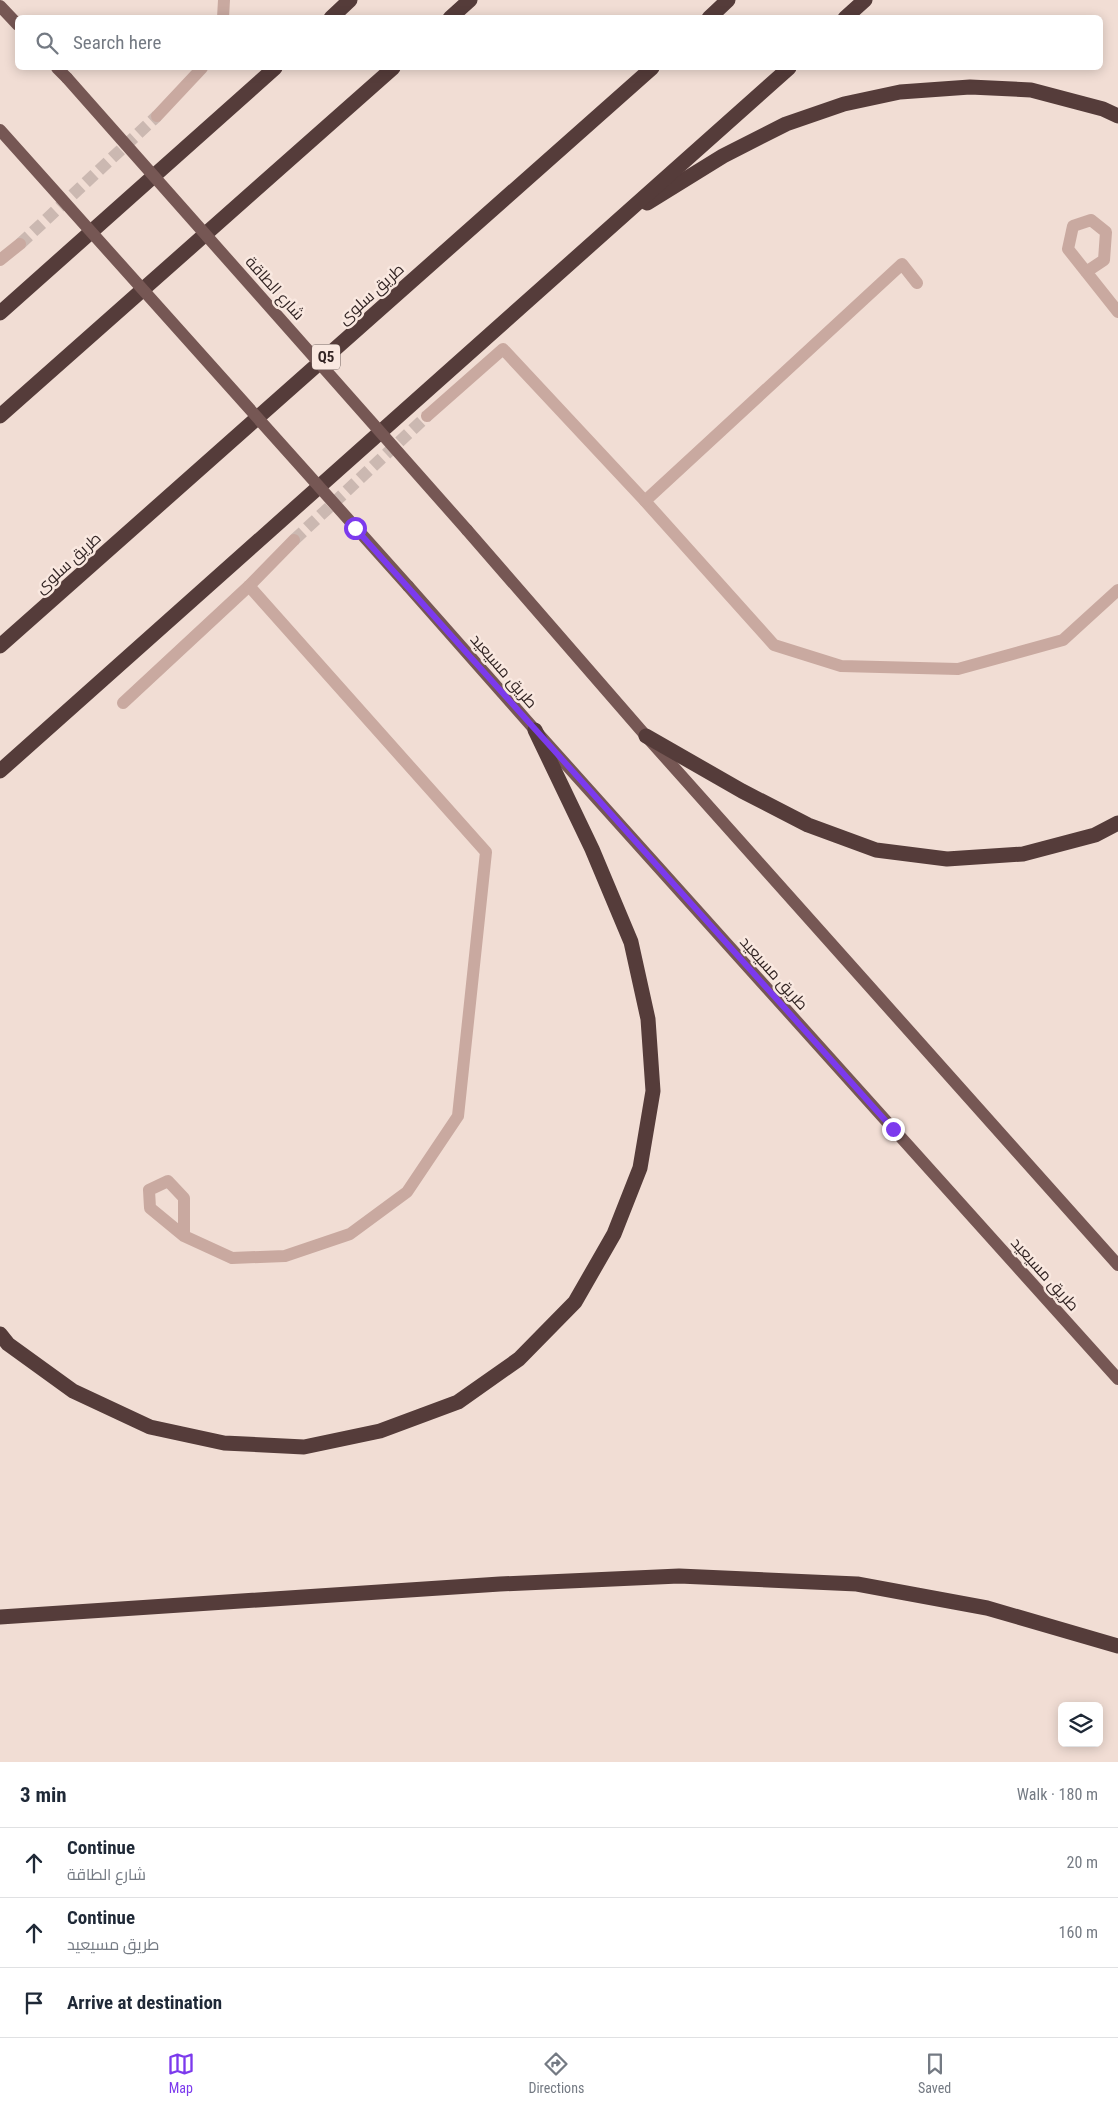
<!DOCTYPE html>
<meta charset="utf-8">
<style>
body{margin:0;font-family:"Roboto Condensed",Cairo,sans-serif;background:#f6f6f7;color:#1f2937}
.controls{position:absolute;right:15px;bottom:15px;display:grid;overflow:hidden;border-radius:8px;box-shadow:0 2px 12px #0003}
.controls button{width:45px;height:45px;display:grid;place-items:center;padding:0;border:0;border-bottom:1px solid #e0e1e3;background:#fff;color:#1f2937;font:25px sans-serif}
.stop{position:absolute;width:15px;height:15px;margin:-11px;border:4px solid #7c3aed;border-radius:50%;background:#fff}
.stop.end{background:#7c3aed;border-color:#fff;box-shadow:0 1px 5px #0008}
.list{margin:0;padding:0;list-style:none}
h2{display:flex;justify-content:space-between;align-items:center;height:65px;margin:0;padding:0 20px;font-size:21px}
h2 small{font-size:16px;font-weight:400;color:#747a83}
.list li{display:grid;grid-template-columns:32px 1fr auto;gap:15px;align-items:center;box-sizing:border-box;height:70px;padding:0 20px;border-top:1px solid #e0e1e3}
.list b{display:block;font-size:19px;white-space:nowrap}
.list p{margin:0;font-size:16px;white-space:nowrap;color:#747a83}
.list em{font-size:16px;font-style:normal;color:#747a83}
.icon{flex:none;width:28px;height:28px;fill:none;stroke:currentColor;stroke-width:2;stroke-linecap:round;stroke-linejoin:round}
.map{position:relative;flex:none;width:1118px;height:1762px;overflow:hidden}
.search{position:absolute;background:#fff;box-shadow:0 2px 12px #0003;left:15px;right:15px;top:15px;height:55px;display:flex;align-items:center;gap:12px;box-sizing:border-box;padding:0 18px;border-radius:8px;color:#747a83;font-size:19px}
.sheet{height:275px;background:#fff}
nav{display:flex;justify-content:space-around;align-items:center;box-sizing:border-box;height:70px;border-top:1px solid #e0e1e3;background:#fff;font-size:14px;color:#747a83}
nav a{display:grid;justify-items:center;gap:2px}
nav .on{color:#7c3aed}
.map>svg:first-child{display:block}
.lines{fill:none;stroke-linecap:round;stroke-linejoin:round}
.street-tunnel{stroke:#cbb8b1;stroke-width:12;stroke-dasharray:12 6;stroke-linecap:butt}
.street{stroke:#c9a9a0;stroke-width:12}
.primary{stroke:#765754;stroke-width:12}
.highway{stroke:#553c3a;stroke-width:15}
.primary-bridge{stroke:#765754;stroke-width:12}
.route{stroke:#7c3aed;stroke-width:6}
.labels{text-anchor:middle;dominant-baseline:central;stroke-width:5;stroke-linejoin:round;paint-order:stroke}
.shield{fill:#f9e8e0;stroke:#6e605c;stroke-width:1}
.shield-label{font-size:15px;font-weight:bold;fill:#332524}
.street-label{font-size:16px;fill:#332524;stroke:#f9e8e0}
</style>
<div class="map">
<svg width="1118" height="1762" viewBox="0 0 1118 1762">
<rect width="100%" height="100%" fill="#f1ddd4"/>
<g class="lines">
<g class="street-tunnel">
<path d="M20 244 157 116"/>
<path d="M294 540 427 416"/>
</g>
<g class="street">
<path d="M223 18 224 0"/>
<path d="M157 116 202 68"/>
<path d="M0 260 20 244"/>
<path d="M1086 272 1104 260 1106 232 1091 220 1073 226 1068 249 1118 312"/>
<path d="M427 416 503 349 645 501 774 645 841 666 958 669 1063 640 1118 590"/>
<path d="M645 501 902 264 917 283"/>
<path d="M123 703 249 586 294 540"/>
<path d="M184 1236V1198L168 1181 149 1190 150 1208 184 1236 232 1258 285 1256 350 1234 407 1192 458 1116 486 852 249 586"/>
</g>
<g class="primary">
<path d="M0 6 18 25"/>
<path d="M57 68 67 78"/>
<path d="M467 530 646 736 1118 1265"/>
<path d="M408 586 535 730 1118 1379"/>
</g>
<g class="highway">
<path d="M331 18 350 0"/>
<path d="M450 18 470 0"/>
<path d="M709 18 728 0"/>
<path d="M845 18 865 0"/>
<path d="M647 203 723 156 786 124 844 104 900 92 970 87 1031 90 1103 109 1118 116"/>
<path d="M0 313 275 68"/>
<path d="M0 416 393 68"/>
<path d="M0 646 652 68"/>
<path d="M646 736 742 791 808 825 876 850 947 859 1023 854 1095 835 1118 823"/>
<path d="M0 771 789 68"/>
<path d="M0 1334 8 1344 73 1391 150 1427 224 1443 304 1447 380 1431 458 1402 519 1359 575 1302 614 1234 640 1168 653 1091 648 1019 631 942 592 849 535 730"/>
<path d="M0 1617 500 1584 679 1576 857 1584 987 1608 1118 1646"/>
</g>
<g class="primary-bridge">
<path d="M67 78 467 530"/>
<path d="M0 130 408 586"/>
</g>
</g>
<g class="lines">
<path class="route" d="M355 528 893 1129"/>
</g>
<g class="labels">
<rect class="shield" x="312" y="344.5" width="28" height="25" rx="4"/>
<g class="shield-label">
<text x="326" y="357">Q5</text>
</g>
<g class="street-label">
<text transform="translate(275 288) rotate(48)">شارع الطاقة</text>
<text transform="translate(371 294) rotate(-42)">طريق سلوى</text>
<text transform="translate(68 563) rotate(-42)">طريق سلوى</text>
<text transform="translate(504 671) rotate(49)">طريق مسيعيد</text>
<text transform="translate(774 973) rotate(48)">طريق مسيعيد</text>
<text transform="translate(1045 1274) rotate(48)">طريق مسيعيد</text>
</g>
</g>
</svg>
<div class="controls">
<button><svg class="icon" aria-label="layers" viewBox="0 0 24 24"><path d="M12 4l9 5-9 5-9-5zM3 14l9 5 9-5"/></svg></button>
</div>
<div class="stop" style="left:355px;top:528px"></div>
<div class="stop end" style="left:893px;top:1129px"></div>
<div class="search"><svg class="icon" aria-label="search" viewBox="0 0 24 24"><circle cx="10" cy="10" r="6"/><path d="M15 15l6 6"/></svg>Search here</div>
</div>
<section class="sheet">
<h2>3 min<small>Walk · 180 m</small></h2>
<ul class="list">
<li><svg class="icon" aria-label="ahead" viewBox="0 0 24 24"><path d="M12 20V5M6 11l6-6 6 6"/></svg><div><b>Continue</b><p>شارع الطاقة</p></div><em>20 m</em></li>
<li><svg class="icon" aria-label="ahead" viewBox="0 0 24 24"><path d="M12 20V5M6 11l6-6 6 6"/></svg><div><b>Continue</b><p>طريق مسيعيد</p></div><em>160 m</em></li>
<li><svg class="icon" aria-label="arrive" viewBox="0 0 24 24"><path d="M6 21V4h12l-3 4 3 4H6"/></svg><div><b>Arrive at destination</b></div></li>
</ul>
</section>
<nav>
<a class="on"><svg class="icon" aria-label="map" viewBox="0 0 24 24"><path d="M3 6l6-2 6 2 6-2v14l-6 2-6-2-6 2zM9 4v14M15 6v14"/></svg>Map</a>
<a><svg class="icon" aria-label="directions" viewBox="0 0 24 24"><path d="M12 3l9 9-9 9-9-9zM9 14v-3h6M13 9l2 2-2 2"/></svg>Directions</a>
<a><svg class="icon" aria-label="saved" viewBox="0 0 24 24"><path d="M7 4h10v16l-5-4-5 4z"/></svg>Saved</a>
</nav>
